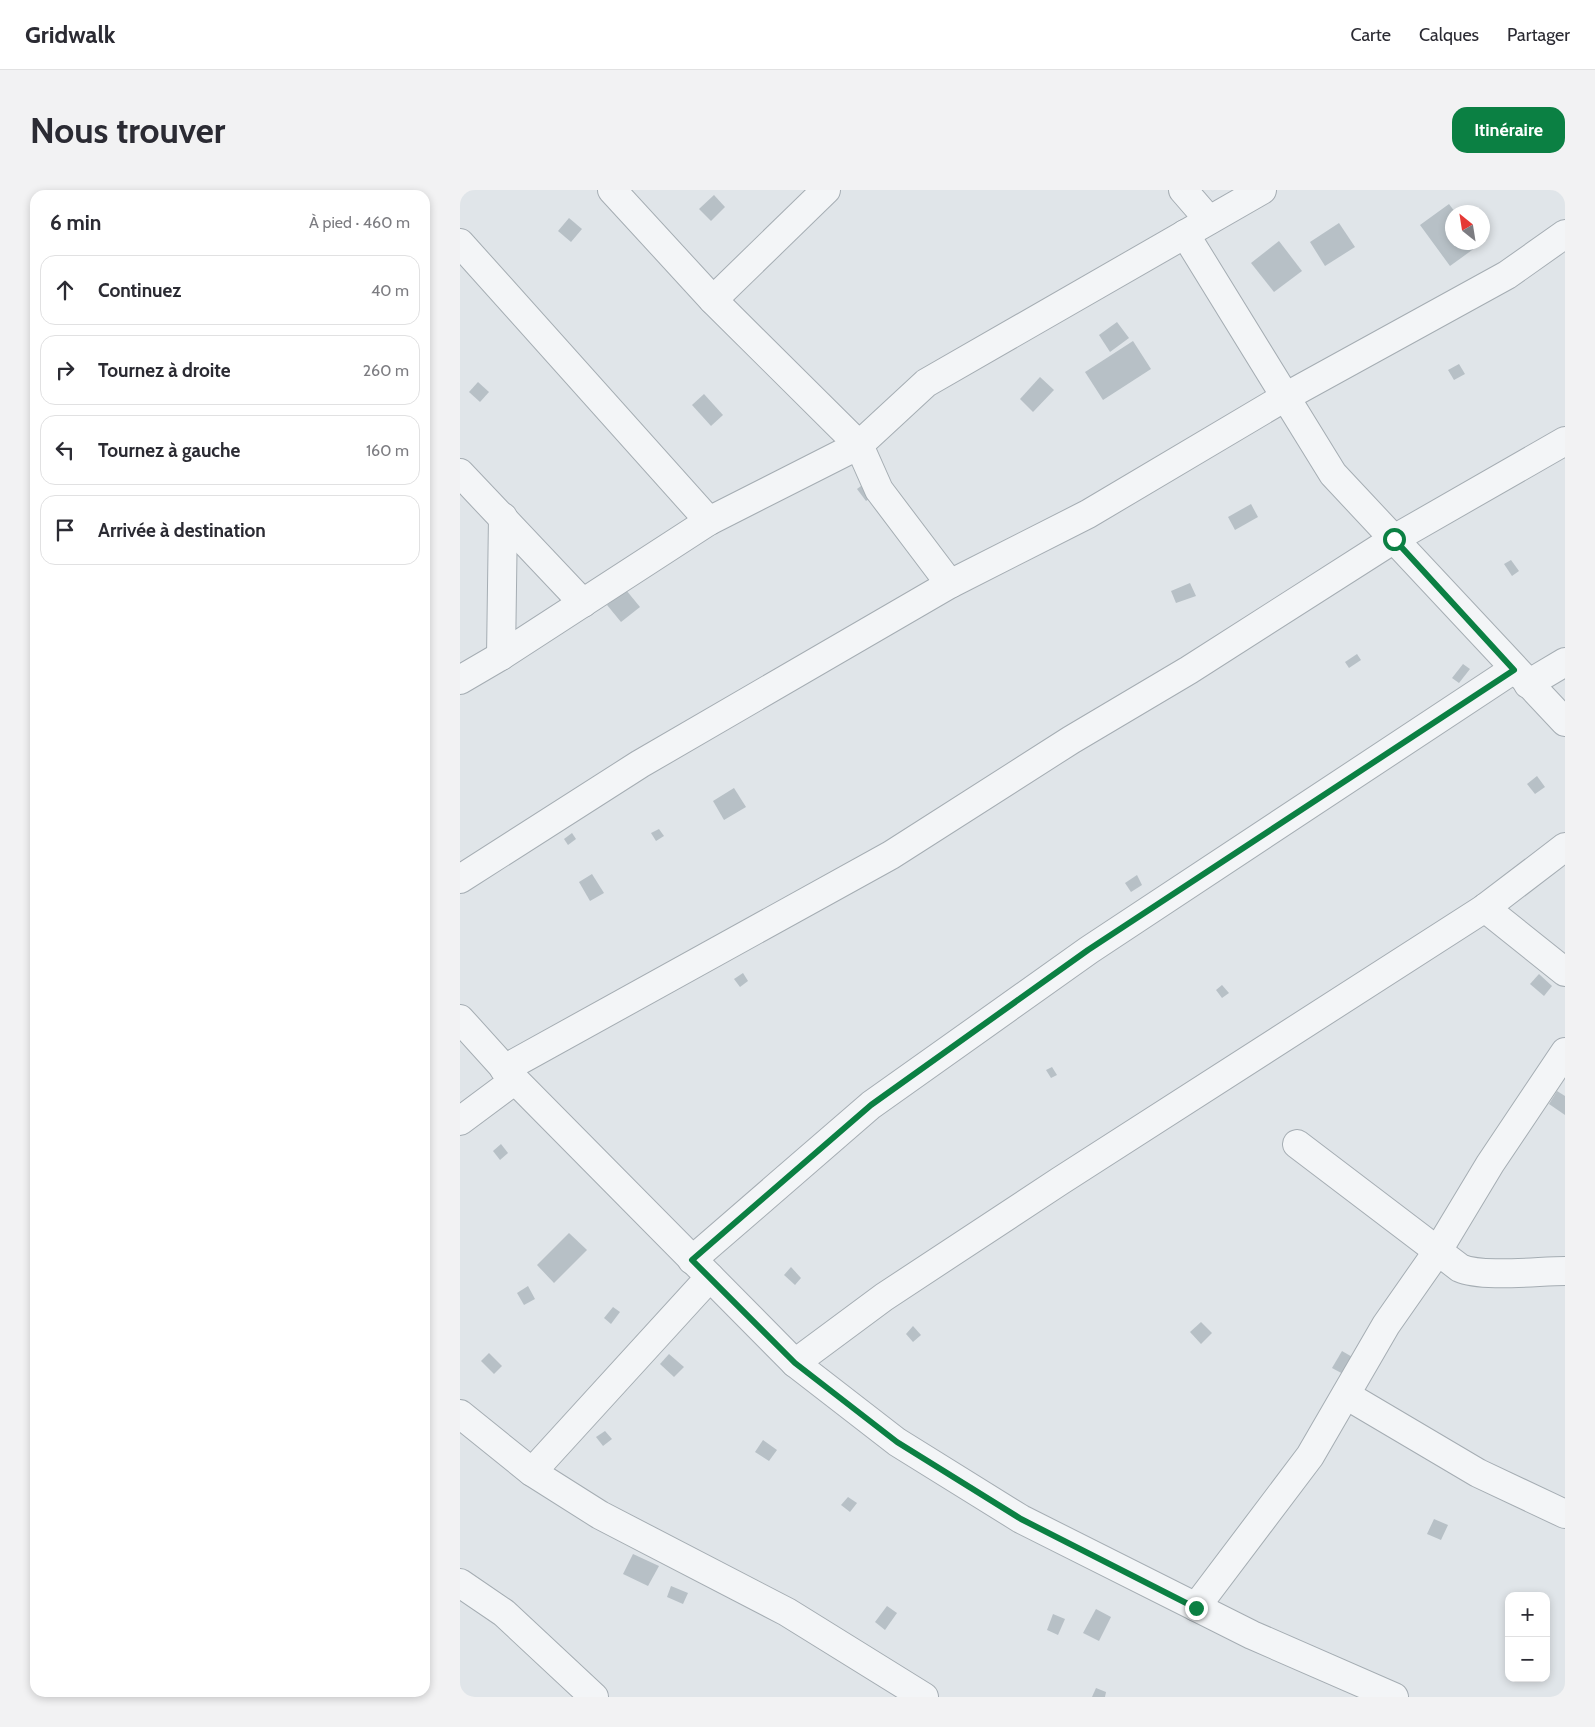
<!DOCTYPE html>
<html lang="fr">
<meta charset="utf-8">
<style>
body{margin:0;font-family:Cabin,sans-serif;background:#f2f2f3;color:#2b2b33}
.controls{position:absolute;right:15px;bottom:15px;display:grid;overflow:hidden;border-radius:10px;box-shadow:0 2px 8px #0003}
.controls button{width:45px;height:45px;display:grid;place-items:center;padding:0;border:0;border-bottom:1px solid #e1e1e2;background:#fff;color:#2b2b33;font:25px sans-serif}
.compass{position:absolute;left:985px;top:15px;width:45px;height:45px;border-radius:50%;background:#fff;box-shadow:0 2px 8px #0003;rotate:330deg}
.stop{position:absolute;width:15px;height:15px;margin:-11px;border:4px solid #0b8043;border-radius:50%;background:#fff}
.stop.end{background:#0b8043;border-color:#fff;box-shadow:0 1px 5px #0008}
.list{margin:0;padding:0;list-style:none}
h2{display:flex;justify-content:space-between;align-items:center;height:65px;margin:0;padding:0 20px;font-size:21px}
h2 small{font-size:16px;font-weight:400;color:#7c7c81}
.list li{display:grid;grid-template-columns:32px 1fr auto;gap:15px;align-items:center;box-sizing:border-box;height:70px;margin:0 10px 10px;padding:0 10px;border:1px solid #e1e1e2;border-radius:15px}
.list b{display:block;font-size:19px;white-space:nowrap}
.list em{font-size:16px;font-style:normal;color:#7c7c81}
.icon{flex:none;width:28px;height:28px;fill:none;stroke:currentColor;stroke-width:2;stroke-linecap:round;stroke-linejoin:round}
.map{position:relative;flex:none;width:1105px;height:1507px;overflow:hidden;border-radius:15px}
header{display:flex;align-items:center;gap:30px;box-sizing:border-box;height:70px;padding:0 25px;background:#fff;border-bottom:1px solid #e1e1e2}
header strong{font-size:24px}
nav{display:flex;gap:28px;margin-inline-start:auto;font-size:18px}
.intro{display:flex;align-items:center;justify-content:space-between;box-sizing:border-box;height:120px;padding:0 30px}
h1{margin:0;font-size:35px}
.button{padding:12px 22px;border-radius:15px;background:#0b8043;color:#fff;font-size:18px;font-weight:700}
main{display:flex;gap:30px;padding:0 30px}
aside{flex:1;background:#fff;border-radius:15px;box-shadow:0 2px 8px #0003}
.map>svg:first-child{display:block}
.building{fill:#b7c0c6}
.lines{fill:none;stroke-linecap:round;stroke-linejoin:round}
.minor-casing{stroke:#a5adb3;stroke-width:30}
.minor{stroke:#f3f5f7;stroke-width:28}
.route{stroke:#0b8043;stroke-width:6}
</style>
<header>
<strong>Gridwalk</strong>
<nav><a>Carte</a><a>Calques</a><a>Partager</a></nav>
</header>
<div class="intro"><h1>Nous trouver</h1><a class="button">Itinéraire</a></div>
<main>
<aside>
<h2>6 min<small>À pied · 460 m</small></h2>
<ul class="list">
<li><svg class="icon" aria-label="ahead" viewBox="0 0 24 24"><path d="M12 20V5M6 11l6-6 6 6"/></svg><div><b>Continuez</b></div><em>40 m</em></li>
<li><svg class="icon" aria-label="right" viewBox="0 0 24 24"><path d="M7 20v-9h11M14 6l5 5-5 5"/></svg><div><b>Tournez à droite</b></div><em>260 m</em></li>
<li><svg class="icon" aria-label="left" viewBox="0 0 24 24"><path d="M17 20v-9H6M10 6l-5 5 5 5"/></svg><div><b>Tournez à gauche</b></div><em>160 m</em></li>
<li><svg class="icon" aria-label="arrive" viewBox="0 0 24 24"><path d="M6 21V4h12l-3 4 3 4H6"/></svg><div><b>Arrivée à destination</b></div></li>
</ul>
</aside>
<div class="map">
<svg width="1105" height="1507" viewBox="0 0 1105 1507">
<rect width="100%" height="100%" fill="#e0e5e9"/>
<g class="building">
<path d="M254 5 265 17 251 31 239 19Z"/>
<path d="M989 14 995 22H992V52H1017L1019 55 990 76 960 35Z"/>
<path d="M109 28 122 39 111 52 98 41Z"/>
<path d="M879 33 895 57 865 76 850 52Z"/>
<path d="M819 51 842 81 814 102 791 73Z"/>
<path d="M657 132 669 148 650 162 639 145Z"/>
<path d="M673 151 691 179 643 210 625 182Z"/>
<path d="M999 174 1005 184 994 190 988 180Z"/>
<path d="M580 187 594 200 573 222 560 209Z"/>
<path d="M18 192 29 202 20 212 9 202Z"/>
<path d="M244 204 263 225 251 236 232 215Z"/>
<path d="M409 290 418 303 406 311 397 299Z"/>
<path d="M791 314 798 327 775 340 768 327Z"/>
<path d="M1051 370 1059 381 1052 386 1044 374Z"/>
<path d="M730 393 736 406 716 413 711 401Z"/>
<path d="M166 400 180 417 161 432 147 415Z"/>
<path d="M897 464 901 470 889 478 885 472Z"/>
<path d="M1003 474 1010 479 999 493 992 488Z"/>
<path d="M1077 586 1085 597 1075 604 1067 594Z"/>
<path d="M274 598 286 617 264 630 253 611Z"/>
<path d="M199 639 204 646 196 651 191 643Z"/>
<path d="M112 643 116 649 108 655 104 649Z"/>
<path d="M132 684 144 703 130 711 119 692Z"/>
<path d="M677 685 682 695 671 702 665 693Z"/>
<path d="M283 783 288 791 280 797 274 789Z"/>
<path d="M1079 784 1092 796 1084 806 1070 794Z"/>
<path d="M762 795 769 803 762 808 756 800Z"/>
<path d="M592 877 597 885 591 888 586 880Z"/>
<path d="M1097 901 1105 906V925L1089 914Z"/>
<path d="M41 954 48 963 40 970 33 961Z"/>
<path d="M109 1043 127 1060 94 1093 77 1075Z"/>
<path d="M331 1077 341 1088 335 1095 324 1085Z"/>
<path d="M68 1096 75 1109 64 1115 57 1103Z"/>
<path d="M153 1117 160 1122 151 1134 144 1128Z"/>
<path d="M741 1132 752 1143 741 1154 730 1142Z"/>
<path d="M453 1136 461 1145 453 1152 446 1144Z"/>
<path d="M882 1161 894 1168 885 1185 872 1178Z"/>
<path d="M29 1163 42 1176 34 1184 21 1171Z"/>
<path d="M209 1164 224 1177 214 1187 200 1174Z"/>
<path d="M145 1241 152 1249 143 1256 136 1247Z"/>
<path d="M303 1250 317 1260 309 1271 295 1262Z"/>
<path d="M388 1307 397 1313 390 1322 381 1315Z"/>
<path d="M974 1329 988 1335 981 1350 967 1344Z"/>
<path d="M173 1364 199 1376 188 1396 163 1384Z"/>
<path d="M211 1396 228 1403 223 1414 207 1407Z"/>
<path d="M427 1416 437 1423 425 1440 415 1432Z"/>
<path d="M636 1419 651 1427 639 1451 623 1443Z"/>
<path d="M593 1424 605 1429 598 1445 587 1440Z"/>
<path d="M636 1498 646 1502 645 1507H632Z"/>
</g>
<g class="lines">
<defs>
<g id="minor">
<path d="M152 0 253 110 399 255 419 300 490 394"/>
<path d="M723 0 749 30"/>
<path d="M725 44 873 284 1105 532"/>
<path d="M0 53 249 331"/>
<path d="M253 110 366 0"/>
<path d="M0 283 123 413"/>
<path d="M41 466 43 327"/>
<path d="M0 490 41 466 249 331 399 255 466 193 802 0"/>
<path d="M1068 494 1105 472"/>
<path d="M0 689 180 574 490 394 628 324 827 206 1047 85 1105 44"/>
<path d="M1025 718 1105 782"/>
<path d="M0 829 55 890 335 1173 437 1252 561 1329 792 1445 934 1507"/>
<path d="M44 879 431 665 611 550 729 480 934 349 1105 251"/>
<path d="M0 931 55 890"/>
<path d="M837 954 1000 1078C1023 1088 1078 1081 1105 1081"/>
<path d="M232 1070 411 915 629 760 1054 479"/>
<path d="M335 1173 424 1107 600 991 1025 718 1105 657"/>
<path d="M886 1205 1018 1283 1105 1324"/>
<path d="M0 1224 72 1282 140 1325 327 1422 464 1507"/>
<path d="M72 1282 250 1087"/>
<path d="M0 1393 44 1423 134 1507"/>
<path d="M736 1417 850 1266 926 1135 977 1062 1030 974 1105 862"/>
</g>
</defs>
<use href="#minor" class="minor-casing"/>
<use href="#minor" class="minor"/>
</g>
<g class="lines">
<path class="route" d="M736 1418 561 1329 437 1252 335 1173 232 1070 411 915 628 760 1054 480 934 349"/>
</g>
</svg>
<div class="controls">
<button>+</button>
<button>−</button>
</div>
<svg class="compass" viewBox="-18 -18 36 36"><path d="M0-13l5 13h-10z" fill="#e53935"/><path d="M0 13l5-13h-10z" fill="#7c7c81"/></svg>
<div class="stop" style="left:934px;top:349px"></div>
<div class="stop end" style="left:736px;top:1418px"></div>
</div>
</main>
